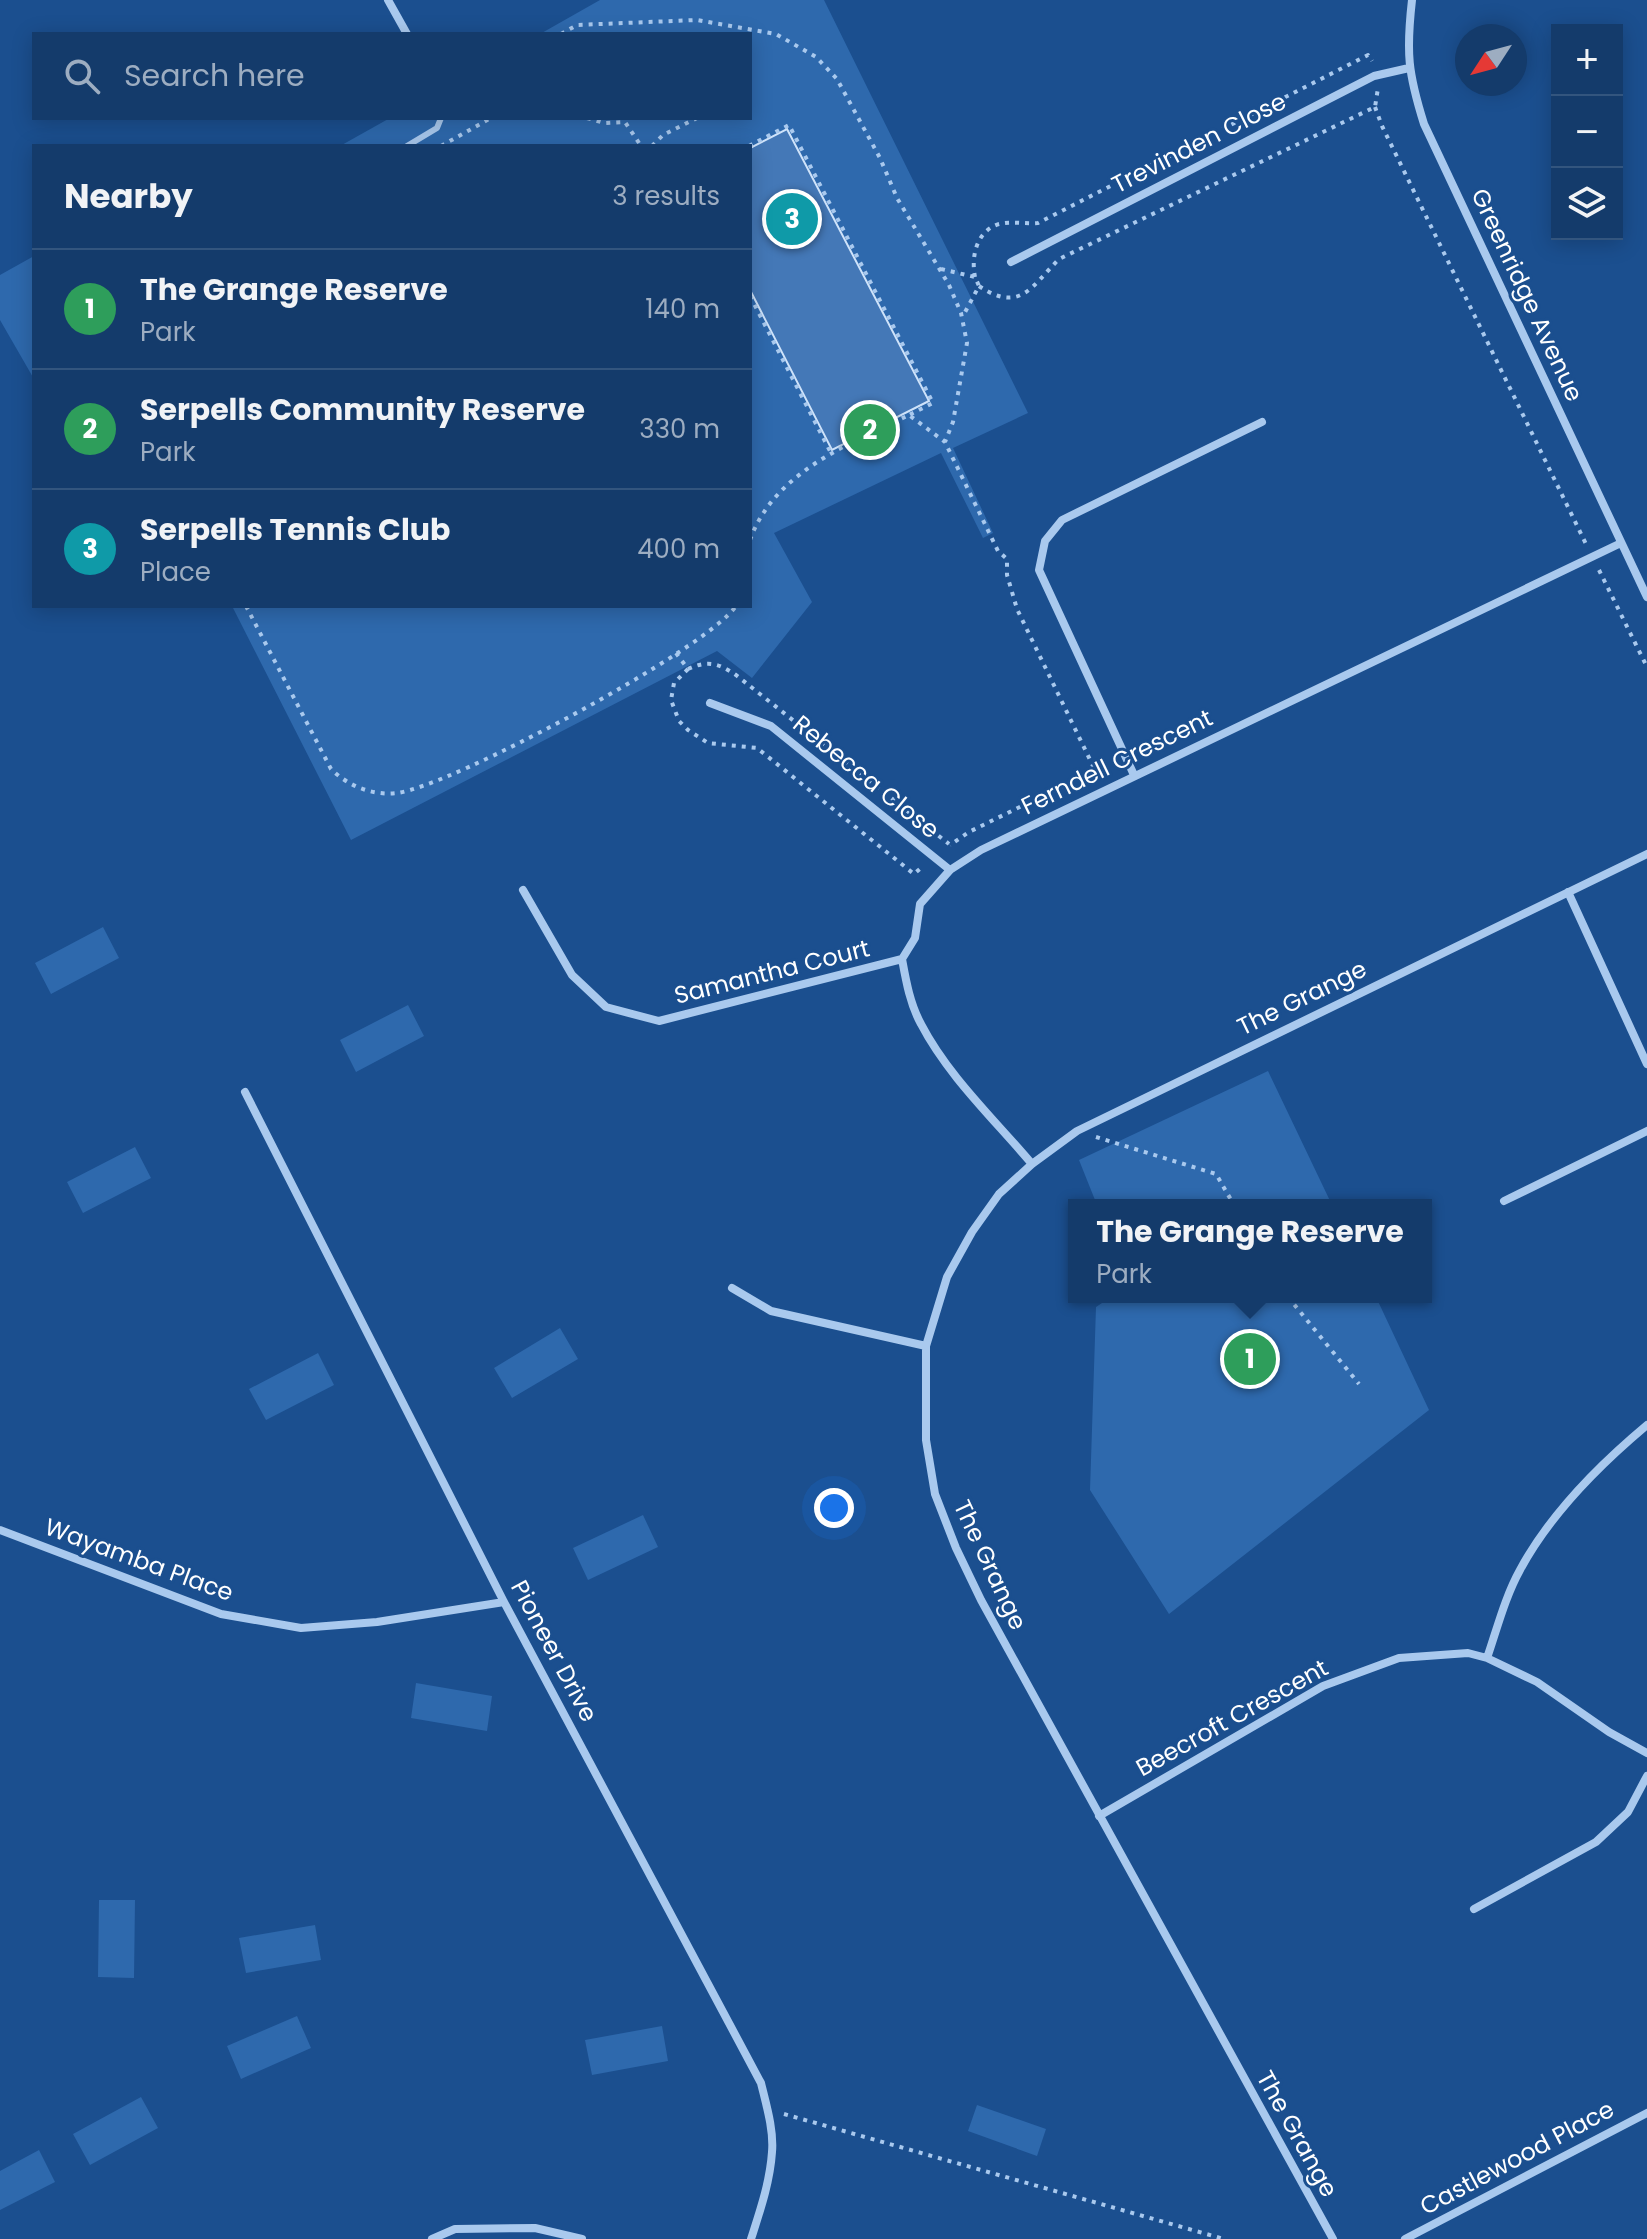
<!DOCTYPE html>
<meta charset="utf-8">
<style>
:root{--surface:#143b6b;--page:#214673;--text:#f1f3f6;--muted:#9dadc1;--line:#33557e;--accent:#ffd166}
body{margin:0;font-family:Poppins,sans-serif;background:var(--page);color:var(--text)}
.controls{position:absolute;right:24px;top:24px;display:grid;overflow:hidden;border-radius:0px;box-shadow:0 4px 20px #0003}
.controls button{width:72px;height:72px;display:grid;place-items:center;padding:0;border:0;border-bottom:2px solid var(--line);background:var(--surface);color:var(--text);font:40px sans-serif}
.compass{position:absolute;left:1455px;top:24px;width:72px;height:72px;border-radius:50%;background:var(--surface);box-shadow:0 4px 20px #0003;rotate:234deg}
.you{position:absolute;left:834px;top:1508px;width:28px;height:28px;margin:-20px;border:6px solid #fff;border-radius:50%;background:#1a73e8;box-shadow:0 0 0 12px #1a73e833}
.badge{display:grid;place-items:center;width:52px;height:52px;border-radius:50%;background:var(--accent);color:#fff;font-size:26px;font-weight:700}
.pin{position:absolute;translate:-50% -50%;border:4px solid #fff;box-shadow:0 2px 8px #0006}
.popup{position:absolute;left:1068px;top:1199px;width:364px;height:104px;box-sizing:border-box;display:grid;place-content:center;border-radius:0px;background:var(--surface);filter:drop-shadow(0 2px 6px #0005);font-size:26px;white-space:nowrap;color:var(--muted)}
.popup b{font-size:30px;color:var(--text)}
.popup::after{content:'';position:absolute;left:50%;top:100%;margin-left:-16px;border:16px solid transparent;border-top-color:var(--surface)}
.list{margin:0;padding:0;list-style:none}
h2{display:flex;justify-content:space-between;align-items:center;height:104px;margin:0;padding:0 32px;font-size:34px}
h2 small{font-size:26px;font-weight:400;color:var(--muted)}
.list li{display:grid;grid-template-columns:52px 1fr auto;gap:24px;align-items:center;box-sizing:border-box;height:120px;padding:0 32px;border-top:2px solid var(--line)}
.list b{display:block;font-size:30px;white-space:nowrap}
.list p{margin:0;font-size:26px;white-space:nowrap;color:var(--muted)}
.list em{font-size:26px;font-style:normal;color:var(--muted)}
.icon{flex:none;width:44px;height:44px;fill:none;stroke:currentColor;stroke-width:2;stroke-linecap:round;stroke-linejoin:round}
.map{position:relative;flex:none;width:1647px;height:2239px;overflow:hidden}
.search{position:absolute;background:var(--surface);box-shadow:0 4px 20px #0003;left:32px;top:32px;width:720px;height:88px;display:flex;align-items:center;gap:20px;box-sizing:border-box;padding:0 28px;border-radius:0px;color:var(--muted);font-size:30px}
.panel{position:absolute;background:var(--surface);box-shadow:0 4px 20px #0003;left:32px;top:144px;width:720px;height:464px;border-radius:0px}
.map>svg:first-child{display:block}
.green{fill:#2e69ad}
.building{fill:#4478b7;stroke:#cfe3fa;stroke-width:2}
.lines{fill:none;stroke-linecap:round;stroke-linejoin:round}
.path{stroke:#a9c9ee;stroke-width:4;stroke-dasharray:4 6;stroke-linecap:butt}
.service{stroke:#a9c9ee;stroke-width:6}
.minor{stroke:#a9c9ee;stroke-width:8}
.labels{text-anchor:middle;stroke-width:6;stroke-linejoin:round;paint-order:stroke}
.street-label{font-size:24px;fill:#fff;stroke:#1b4f8f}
</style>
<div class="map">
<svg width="1647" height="2239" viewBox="0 0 1647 2239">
<rect width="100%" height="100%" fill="#1b4f8f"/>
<!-- green -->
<path class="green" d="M600,0h224l204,413 -75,35 40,85 -10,5 -42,-85 -167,80 38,69 -60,76 -35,-27 -366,189 -119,-234h518v-460h-410l50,-28h360v-84h-210z
M34,256v123l-34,-59v-45z
M103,927l16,31 -68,36 -16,-31z
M408,1005l16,31 -68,36 -16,-32z
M1268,1071l64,134h-235l-18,-45z
M135,1147l16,31 -68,35 -16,-31z
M1111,1297h265l53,113 -260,204 -79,-124 6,-183z
M560,1328l18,31 -66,39 -18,-30z
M318,1353l16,32 -68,35 -17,-31z
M643,1515l15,32 -70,33 -15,-32z
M416,1683l76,13 -5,35 -76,-13z
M99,1900h36l-1,78 -36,-1z
M315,1925l6,35 -75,13 -7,-35z
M297,2016l14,32 -70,31 -14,-33z
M662,2026l6,35 -76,14 -7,-35z
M141,2097l17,31 -68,37 -17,-31z
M977,2105l69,24 -9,27 -69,-25z
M39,2150l16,32 -55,28v-39z"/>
<!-- building -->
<path class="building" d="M787,129l142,272 -97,49 -82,-160v-142z"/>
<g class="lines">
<!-- path -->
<path class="path" d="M561,34l16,-9 120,-5 79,14 40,23 21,22 43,79 17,40 52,87 12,28 6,30 -14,79 -8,20
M1375,107l7,19 204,418
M587,118l17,5 21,-1 16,24
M441,146l50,-28
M652,146l11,-11 34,-17
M749,146l40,-21 144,278 -24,12
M941,269l34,8 4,9 -16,30
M975,277c-4,-20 1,-46 24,-53 12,-3 26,0 39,-1l330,-168 4,6
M979,286c41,28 53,0 80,-27l316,-152 3,-19
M750,296l81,157
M750,540c24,-68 99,-96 159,-125l36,27 53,109 9,8v16l10,34 78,161 -126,62 -19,13
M1599,570l48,97
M246,606l85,163c17,17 42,27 66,24 55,-7 310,-144 339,-187
M676,653l12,16c20,-9 30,-6 48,6l213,169
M688,669l-14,14 -3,17 8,21 9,9 20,13 49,5 157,126 8,-7
M1096,1137l120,37 18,31
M1288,1297l71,87
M784,2114l440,125"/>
<!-- service -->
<path class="service" d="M407,146l30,-18 4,-10"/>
<!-- minor -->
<path class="minor" d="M388,0l19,34
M1412,0c-6,53 -4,73 12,124l223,473
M1011,262l363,-186 35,-8
M710,703l61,23 179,144
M1134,775l-95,-205 6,-29 17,-21 200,-98
M523,890l49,85 34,32 53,14 243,-62
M1568,892l79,172
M245,1092l259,510 257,481c5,21 13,47 11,69 -2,30 -12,59 -21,87
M1032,1164c-38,-45 -84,-88 -111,-140 -11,-20 -15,-43 -19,-65l13,-21 5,-34 30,-34 31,-20 640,-307
M1504,1201l143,-70
M732,1288l39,23 155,35
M0,1530l221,84 80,14 76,-6 127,-20
M1487,1658c10,-29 18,-61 33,-88 30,-56 78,-104 127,-145
M1099,1816l224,-130 76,-28 69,-5 19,5 50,24 72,50 38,21
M1474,1909l122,-67 32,-30 19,-36
M432,2239l23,-10 80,-1 47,11
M1333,2239l-352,-639 -25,-52 -21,-54 -9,-54v-94l21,-69 25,-45 27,-38 33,-30 45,-33 570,-277
M1405,2239l242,-126"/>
</g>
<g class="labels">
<!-- street labels -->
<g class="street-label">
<text transform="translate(1199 143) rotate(-27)" y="8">Trevinden Close</text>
<text transform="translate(1527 295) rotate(65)" y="8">Greenridge Avenue</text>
<text transform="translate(1117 762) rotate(-26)" y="8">Ferndell Crescent</text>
<text transform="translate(866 777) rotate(39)" y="8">Rebecca Close</text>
<text transform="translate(772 972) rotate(-14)" y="8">Samantha Court</text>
<text transform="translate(1302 998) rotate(-26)" y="8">The Grange</text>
<text transform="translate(139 1560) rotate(20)" y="8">Wayamba Place</text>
<text transform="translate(990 1565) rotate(65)" y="8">The Grange</text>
<text transform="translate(554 1651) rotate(62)" y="8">Pioneer Drive</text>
<text transform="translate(1232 1718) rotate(-29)" y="8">Beecroft Crescent</text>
<text transform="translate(1297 2134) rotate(61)" y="8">The Grange</text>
<text transform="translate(1517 2158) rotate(-28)" y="8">Castlewood Place</text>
</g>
</g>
</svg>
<div class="controls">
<button>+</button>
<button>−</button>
<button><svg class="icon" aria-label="layers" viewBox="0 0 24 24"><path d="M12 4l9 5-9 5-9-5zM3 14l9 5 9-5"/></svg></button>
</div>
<svg class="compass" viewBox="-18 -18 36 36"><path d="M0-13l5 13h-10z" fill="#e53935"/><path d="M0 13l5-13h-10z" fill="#9dadc1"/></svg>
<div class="you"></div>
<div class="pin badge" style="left:1250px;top:1359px;background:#2e9e5b">1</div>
<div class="popup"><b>The Grange Reserve</b>Park</div>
<div class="pin badge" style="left:870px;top:430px;background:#2e9e5b">2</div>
<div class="pin badge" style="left:792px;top:219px;background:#0f9aa8">3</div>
<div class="search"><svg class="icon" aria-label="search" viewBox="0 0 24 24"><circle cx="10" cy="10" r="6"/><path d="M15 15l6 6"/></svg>Search here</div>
<section class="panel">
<h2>Nearby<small>3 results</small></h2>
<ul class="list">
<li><span class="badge" style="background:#2e9e5b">1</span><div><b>The Grange Reserve</b><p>Park</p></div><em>140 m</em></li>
<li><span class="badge" style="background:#2e9e5b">2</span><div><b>Serpells Community Reserve</b><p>Park</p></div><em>330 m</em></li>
<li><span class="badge" style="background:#0f9aa8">3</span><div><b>Serpells Tennis Club</b><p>Place</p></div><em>400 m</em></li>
</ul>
</section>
</div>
